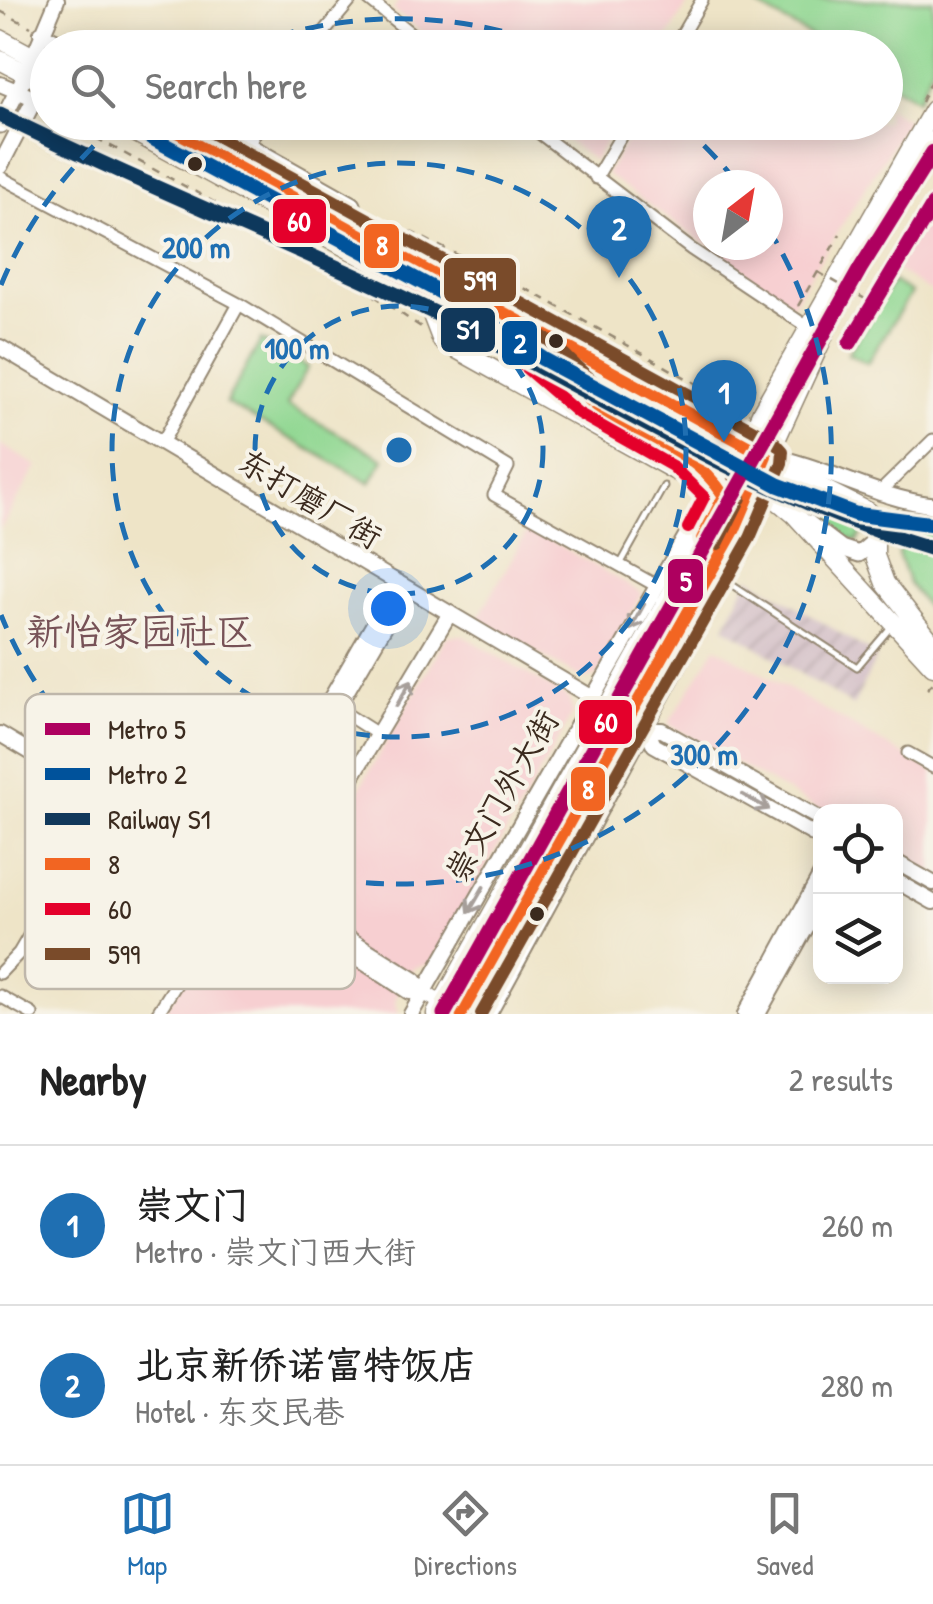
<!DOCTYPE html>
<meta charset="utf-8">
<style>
:root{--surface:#fff;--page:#f2f2f2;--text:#222;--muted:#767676;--line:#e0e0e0;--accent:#1f6fb2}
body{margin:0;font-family:"Patrick Hand","LXGW WenKai TC",sans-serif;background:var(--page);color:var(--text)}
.controls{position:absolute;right:30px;bottom:30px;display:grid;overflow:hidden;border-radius:20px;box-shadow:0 5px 25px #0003}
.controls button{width:90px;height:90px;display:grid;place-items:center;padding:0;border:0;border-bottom:2px solid var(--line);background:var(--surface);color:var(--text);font:50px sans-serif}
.compass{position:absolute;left:693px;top:170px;width:90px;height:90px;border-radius:50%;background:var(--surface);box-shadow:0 5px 25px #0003;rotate:31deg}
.you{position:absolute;left:388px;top:608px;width:35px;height:35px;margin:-25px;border:8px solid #fff;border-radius:50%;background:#1a73e8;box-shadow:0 0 0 15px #1a73e833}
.badge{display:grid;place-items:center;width:65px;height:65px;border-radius:50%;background:var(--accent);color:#fff;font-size:32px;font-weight:700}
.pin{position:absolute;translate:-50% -82px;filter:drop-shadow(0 2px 5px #0008)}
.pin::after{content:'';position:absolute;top:52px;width:35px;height:30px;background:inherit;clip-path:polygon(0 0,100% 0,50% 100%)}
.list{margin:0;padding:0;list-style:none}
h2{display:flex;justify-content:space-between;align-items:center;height:130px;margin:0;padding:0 40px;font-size:42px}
h2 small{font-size:32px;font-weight:400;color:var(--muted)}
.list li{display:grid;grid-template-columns:65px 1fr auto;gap:30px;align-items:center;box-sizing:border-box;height:160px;padding:0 40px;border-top:2px solid var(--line)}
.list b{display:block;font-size:38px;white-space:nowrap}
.list p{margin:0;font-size:32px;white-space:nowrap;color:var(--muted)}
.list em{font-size:32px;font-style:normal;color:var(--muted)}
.icon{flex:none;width:55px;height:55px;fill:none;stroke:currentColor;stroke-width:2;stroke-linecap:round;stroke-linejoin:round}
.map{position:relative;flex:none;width:933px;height:1014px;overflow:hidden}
.search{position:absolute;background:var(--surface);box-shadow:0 5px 25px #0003;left:30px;right:30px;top:30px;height:110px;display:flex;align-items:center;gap:25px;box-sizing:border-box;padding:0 35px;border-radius:55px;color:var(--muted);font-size:38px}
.sheet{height:450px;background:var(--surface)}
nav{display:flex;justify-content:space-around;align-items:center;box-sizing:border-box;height:140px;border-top:2px solid var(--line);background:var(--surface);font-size:28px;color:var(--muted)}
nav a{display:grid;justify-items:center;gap:5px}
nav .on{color:var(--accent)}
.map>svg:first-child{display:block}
.built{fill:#f7cfd1;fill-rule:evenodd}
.industrial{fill:url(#industrial-furrows)}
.grass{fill:url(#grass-tufts);stroke:#658058;stroke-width:2.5}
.park{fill:#8fd791;stroke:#658058;stroke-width:2.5}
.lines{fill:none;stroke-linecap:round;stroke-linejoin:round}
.service-casing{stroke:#948772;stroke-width:9}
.minor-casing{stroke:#948772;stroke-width:15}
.tertiary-casing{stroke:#948772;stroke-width:18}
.secondary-casing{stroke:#948772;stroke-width:19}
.primary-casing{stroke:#948772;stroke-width:21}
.path{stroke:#948772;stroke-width:2.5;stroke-dasharray:8 8;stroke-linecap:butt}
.service{stroke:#fff;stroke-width:5}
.minor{stroke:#fff;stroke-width:11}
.tertiary{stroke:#fff;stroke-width:14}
.secondary{stroke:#fff;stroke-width:15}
.primary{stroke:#fff;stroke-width:18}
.path-bridge{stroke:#948772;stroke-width:2.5;stroke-dasharray:8 8;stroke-linecap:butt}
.bus-1-casing{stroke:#f7f3e8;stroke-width:20}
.bus-2-casing{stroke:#f7f3e8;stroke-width:20}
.bus-3-casing{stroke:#f7f3e8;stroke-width:20}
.bus-1{stroke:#f26522;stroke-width:12}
.bus-2{stroke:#e4002b;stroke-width:12}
.bus-3{stroke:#7a4b2a;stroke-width:12}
.rail-1-casing{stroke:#f7f3e8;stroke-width:22}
.rail-1{stroke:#11385b;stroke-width:15}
.metro-1-casing{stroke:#f7f3e8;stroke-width:22}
.metro-2-casing{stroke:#f7f3e8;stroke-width:22}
.metro-1{stroke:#ae005f;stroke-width:15}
.metro-2{stroke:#00529b;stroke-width:15}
.oneway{stroke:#a79f9a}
.ring{fill:none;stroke:#1f6fb2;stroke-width:5;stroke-dasharray:18 12}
.bus-dot{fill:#3b2a1e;stroke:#f7f3e8;stroke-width:4}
.labels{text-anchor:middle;stroke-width:8;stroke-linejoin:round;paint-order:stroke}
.street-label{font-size:32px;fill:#3b2a1e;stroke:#f7f3e8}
.quarter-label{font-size:38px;fill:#775257;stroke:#f7f3e8}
.key{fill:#f7f3e8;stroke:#bfb7ab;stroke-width:2.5}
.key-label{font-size:28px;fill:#3b2a1e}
.centre{fill:#1f6fb2;stroke:#f7f3e8;stroke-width:5}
.ring-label{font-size:30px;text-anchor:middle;font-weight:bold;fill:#1f6fb2;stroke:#f7f3e8;stroke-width:8;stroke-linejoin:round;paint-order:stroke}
.line-badge{stroke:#f7f3e8;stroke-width:4}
.badge-label{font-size:28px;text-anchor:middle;font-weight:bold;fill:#fff}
</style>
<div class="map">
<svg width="933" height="1014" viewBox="0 0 933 1014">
<defs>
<pattern id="industrial-furrows" width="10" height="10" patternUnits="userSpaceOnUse" patternTransform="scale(2.5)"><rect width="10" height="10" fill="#d2bdc6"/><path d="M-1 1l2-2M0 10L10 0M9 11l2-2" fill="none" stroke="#ac9aa0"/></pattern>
<pattern id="grass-tufts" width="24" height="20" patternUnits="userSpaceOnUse" patternTransform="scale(2.5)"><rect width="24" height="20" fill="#8fd791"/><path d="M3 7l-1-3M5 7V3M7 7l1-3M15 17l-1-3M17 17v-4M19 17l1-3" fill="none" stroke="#7cb97d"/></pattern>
</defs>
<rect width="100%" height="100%" fill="#f7f3e8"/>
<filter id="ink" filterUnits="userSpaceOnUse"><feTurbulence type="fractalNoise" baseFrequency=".01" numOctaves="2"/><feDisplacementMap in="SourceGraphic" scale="20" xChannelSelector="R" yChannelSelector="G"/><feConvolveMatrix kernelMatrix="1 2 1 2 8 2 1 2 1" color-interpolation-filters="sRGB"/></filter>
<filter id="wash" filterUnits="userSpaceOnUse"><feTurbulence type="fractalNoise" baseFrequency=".0048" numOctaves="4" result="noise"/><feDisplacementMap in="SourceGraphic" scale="40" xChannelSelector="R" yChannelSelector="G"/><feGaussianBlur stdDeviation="2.25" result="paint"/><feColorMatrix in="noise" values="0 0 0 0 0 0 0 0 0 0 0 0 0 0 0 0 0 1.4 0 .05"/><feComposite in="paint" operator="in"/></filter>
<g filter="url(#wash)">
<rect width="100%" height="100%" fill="#eee4c7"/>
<!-- built -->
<path class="built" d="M399,0h291l-28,47 -219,1 -50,-38z
M886,107l22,13 -117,186 -185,-132 31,-51 249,-1zM708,185h60v60h-60z
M543,123h74l-23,38z
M933,183v110l-46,-29z
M0,444l37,22 -37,64z
M529,528l113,65 -45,83 -13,3 -107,-59z
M462,635l108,64 3,15 -141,249 -19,5 -18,32 4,14h-236l66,-105 19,-10 51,-5 148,-258z
M716,647l217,125v103l-37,-21v-42l-75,-1 -153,-87z"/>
<!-- industrial -->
<path class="industrial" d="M749,577l128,79 -24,50 -128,-79z"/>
<!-- grass -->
<path class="grass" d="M807,494l53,22 6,11 -9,14 -10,-2 -43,-34z"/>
<!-- park -->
<path class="park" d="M748,0h185v66l-16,34 -31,-19v-33l-57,-1z
M892,282l19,11 -44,70 -19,-10z
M261,340l47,27 -21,38 97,54 -14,24 -144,-80z
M919,530l14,1v85l-24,-32 -11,-30 7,-16z"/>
</g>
<g filter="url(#ink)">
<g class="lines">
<defs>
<path id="service" d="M621,563l43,-77
M729,583l128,84 33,-39"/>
<path id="minor" d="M369,0l60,48
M311,48l40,-48
M674,48l28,-48
M525,122l166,127 118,79
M236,167l25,-45
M0,177l239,127 269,163 -14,28 161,90
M596,178l33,-56
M162,443l77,-139
M879,493l54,-53
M332,705l47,30
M908,753l25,14
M0,973l19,-20 90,-154
M0,996l32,18
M157,1014l84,-132"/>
<path id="tertiary" d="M41,33l30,15
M30,64l27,-64
M0,84l36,15
M208,122l145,82 14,34
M0,347l593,351
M0,734l109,65 73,26 64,39 35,32 134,84 8,12 36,22
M111,801l12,13 64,33 222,145h14
M820,819l-158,-89h-15l7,15 166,93
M238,859l160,-277
M896,862l37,21
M246,864l161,-276
M896,881l37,21
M281,896l169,-283
M411,1014l280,-487 24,-12
M489,1014l241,-442 5,-40
M745,1014l75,-138
M758,1014l62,-111"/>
<path id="secondary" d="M0,125l26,-51
M0,166l43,-83
M766,456c58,9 108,42 167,49
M808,523l33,25 18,6 32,-27 42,-7"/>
<path id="primary" d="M0,39l48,26
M0,60l48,25
M36,99l12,7
M69,122l47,1
M116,122l437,238 185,108 56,46 139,152
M154,122l638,351 77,39 6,13v31l10,27 48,61
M422,289l20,52 248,138 14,12 11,24
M565,374c43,48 132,66 159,122
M628,718l19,12
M436,1014l279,-499 47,-104 171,-301
M461,1014l274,-485 94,-205 104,-183"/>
</defs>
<!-- service casing -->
<use href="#service" class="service-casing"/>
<!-- minor casing -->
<use href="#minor" class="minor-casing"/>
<!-- tertiary casing -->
<use href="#tertiary" class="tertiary-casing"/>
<!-- secondary casing -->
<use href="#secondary" class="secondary-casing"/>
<!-- primary casing -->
<use href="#primary" class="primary-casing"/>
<!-- path -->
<path class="path" d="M0,11l31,16
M921,102l12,-26
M96,138l225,122 100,67
M367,210l165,82 217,121
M798,306l42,-72
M846,335l31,-53
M725,385l21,11
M927,689l6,-6"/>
<!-- service -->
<use href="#service" class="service"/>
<!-- minor -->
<use href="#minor" class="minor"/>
<!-- tertiary -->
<use href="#tertiary" class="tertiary"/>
<!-- secondary -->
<use href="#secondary" class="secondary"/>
<!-- primary -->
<use href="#primary" class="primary"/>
<!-- path-bridge -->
<path class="path-bridge" d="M818,272l49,28"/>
<defs>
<path id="bus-1" d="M155,122l611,334 -31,73 -274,485
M532,349c25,16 41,40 65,57 45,31 96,42 127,90l-22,43"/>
<path id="bus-2" d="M146,137l598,327 -25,57 -273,484
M520,363l58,50 94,53 32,31 -16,31"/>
<path id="bus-3" d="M191,122l583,319 9,10 -1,12 -32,75 -269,476
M538,333c23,14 38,36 60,51 40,29 136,57 143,114l-23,46"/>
</defs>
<!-- bus-1 casing -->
<use href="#bus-1" class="bus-1-casing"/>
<!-- bus-2 casing -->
<use href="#bus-2" class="bus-2-casing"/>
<!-- bus-3 casing -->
<use href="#bus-3" class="bus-3-casing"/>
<!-- bus-1 -->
<use href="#bus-1" class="bus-1"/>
<!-- bus-2 -->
<use href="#bus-2" class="bus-2"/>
<!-- bus-3 -->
<use href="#bus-3" class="bus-3"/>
<defs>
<path id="rail-1" d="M0,115c145,72 296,130 441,201 165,81 315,180 492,233"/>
</defs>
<!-- rail-1 casing -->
<use href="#rail-1" class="rail-1-casing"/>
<!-- rail-1 -->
<use href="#rail-1" class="rail-1"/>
<defs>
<path id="metro-1" d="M850,343l83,-138
M444,1014l416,-745 73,-117"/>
<path id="metro-2" d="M122,122l335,179 86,58 235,126 77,29 78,10"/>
</defs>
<!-- metro-1 casing -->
<use href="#metro-1" class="metro-1-casing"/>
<!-- metro-2 casing -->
<use href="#metro-2" class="metro-2-casing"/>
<!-- metro-1 -->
<use href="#metro-1" class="metro-1"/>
<!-- metro-2 -->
<use href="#metro-2" class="metro-2"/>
</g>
<!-- one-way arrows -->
<defs><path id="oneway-shaft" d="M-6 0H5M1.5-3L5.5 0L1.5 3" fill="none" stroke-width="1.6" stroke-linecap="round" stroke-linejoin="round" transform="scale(2.5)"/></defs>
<g class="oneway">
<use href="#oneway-shaft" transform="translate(637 617) rotate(119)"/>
<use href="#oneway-shaft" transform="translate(404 693) rotate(-60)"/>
<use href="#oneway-shaft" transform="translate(756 802) rotate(29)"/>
<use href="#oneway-shaft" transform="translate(476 900) rotate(120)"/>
</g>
</g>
<!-- distance rings -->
<g class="ring">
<circle cx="399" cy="450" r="144"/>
<circle cx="399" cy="450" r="287"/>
<path d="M1 285A431 431 0 0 1 116 125M248 46A431 431 0 0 1 550 46M682 125A431 431 0 0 1 739 185M768 228A431 431 0 1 1 1 615"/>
</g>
<!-- markers -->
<g class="bus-dot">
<circle cx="195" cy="164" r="9"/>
<circle cx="556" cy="341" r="9"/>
<circle cx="537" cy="914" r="9"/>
</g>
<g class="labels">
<!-- street labels -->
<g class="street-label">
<text transform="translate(310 499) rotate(31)" y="11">东打磨厂街</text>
<text transform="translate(502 796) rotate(-60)" y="11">崇文门外大街</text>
</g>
<!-- quarter labels -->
<g class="quarter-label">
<text x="140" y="645">新怡家园社区</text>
</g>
</g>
<!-- legend -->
<rect x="25" y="694" width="330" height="295" rx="15" class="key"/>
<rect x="45" y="723" width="45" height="12" fill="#ae005f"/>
<rect x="45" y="768" width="45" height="12" fill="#00529b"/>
<rect x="45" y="813" width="45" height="12" fill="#11385b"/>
<rect x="45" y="858" width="45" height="12" fill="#f26522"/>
<rect x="45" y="903" width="45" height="12" fill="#e4002b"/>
<rect x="45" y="948" width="45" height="12" fill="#7a4b2a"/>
<g class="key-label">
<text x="108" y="739">Metro 5</text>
<text x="108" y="784">Metro 2</text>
<text x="108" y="829">Railway S1</text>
<text x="108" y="874">8</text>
<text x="108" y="919">60</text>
<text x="108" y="964">599</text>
</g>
<circle cx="399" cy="450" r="15" class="centre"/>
<g class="ring-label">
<text x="196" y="258">200 m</text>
<text x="297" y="359">100 m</text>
<text x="704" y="765">300 m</text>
</g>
<g class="line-badge">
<rect x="271" y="197" width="57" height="48" rx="10" fill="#e4002b"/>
<rect x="362" y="222" width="39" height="48" rx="10" fill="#f26522"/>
<rect x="442" y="256" width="76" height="48" rx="10" fill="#7a4b2a"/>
<rect x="439" y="306" width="58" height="48" rx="10" fill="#11385b"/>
<rect x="500" y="319" width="39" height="48" rx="10" fill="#00529b"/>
<rect x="666" y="557" width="39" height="48" rx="10" fill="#ae005f"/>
<rect x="577" y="698" width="57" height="48" rx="10" fill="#e4002b"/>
<rect x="569" y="765" width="38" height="48" rx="10" fill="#f26522"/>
</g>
<g class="badge-label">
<text x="299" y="231">60</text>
<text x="382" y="255">8</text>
<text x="480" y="290">599</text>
<text x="468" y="339">S1</text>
<text x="520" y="353">2</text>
<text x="686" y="591">5</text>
<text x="606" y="732">60</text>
<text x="588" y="799">8</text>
</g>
</svg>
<div class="controls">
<button><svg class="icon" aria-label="locate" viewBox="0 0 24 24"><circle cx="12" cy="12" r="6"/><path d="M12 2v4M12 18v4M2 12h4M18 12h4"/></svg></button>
<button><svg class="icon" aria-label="layers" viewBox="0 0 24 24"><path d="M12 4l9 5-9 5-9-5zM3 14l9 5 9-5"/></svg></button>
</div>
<svg class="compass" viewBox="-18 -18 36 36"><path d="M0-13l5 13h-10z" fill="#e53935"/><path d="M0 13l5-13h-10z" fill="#767676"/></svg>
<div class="you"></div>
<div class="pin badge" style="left:724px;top:442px">1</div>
<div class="pin badge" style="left:619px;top:278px">2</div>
<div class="search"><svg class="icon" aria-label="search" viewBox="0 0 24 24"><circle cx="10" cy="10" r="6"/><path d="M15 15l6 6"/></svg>Search here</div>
</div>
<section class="sheet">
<h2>Nearby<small>2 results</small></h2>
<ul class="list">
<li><span class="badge">1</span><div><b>崇文门</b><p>Metro · 崇文门西大街</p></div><em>260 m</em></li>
<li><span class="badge">2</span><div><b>北京新侨诺富特饭店</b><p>Hotel · 东交民巷</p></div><em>280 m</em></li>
</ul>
</section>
<nav>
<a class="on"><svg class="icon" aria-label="map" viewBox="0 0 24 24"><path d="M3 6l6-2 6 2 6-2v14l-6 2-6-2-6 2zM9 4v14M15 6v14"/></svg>Map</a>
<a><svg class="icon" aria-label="directions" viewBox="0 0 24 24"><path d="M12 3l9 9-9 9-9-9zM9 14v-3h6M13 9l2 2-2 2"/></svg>Directions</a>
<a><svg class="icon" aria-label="saved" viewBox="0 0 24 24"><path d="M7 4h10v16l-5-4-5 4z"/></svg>Saved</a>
</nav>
